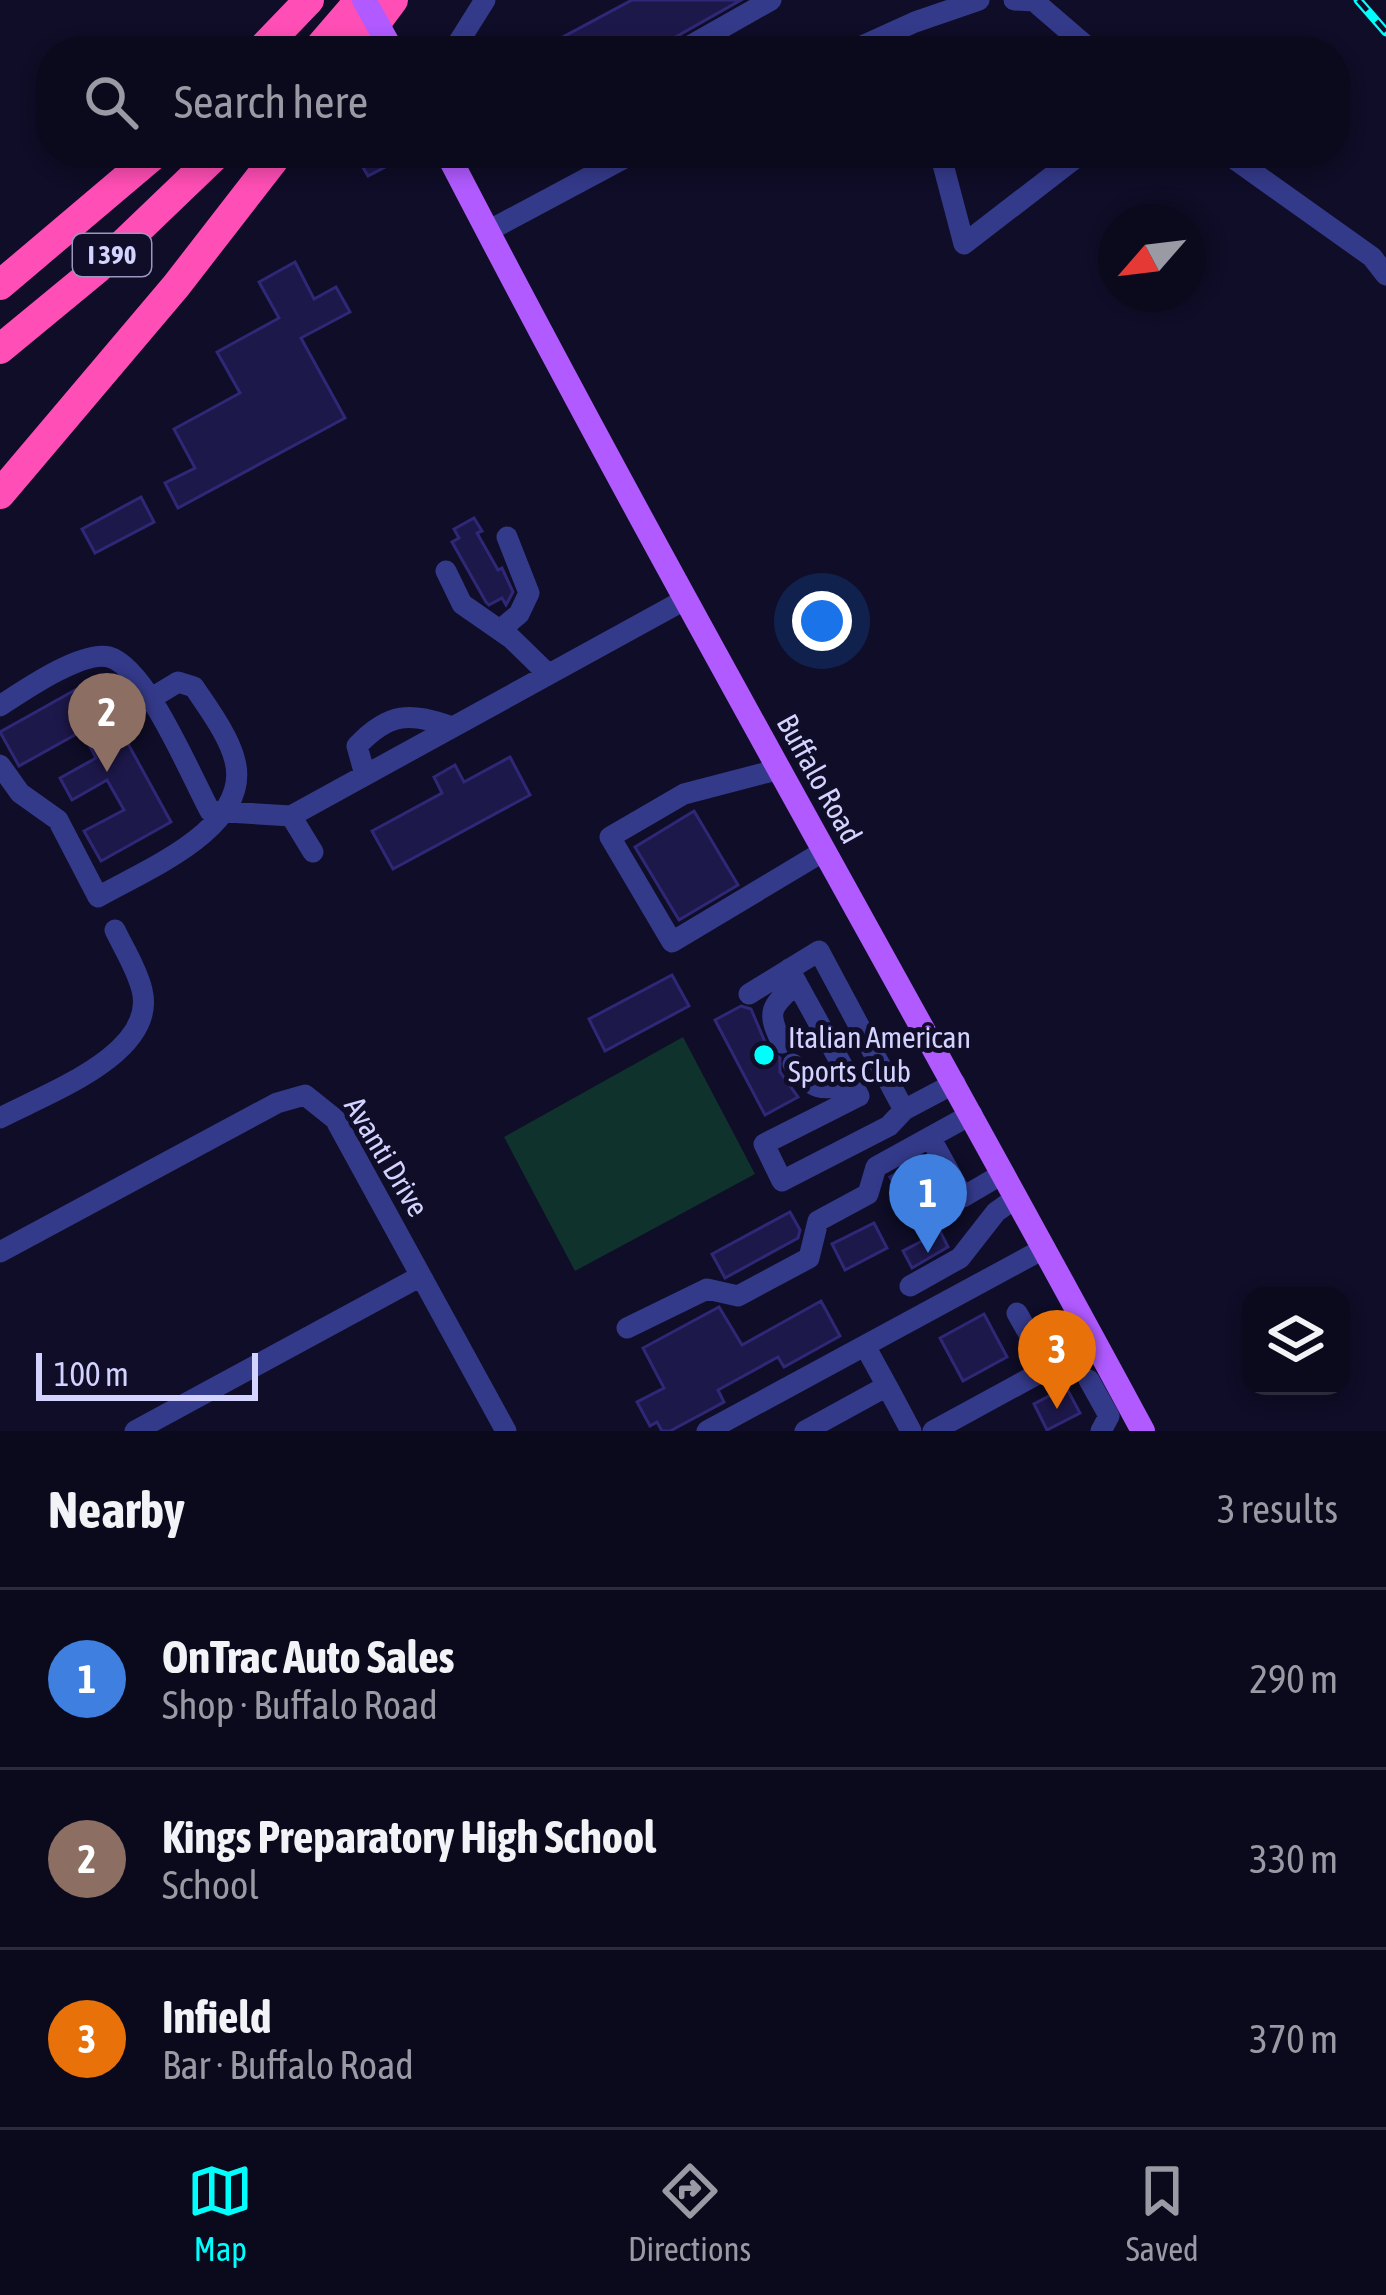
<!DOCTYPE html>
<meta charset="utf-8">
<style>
:root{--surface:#0b0a1d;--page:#19182a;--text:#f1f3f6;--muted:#9a9aa4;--line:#2b2b3b;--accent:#00fefd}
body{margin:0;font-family:"Asap Condensed",sans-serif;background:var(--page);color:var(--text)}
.controls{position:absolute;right:36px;bottom:36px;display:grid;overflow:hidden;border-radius:24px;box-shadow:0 6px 18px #0003}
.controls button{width:108px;height:108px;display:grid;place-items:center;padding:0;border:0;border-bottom:3px solid var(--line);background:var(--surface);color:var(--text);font:60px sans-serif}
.compass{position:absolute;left:1098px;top:204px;width:108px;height:108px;border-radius:50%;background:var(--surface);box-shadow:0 6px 18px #0003;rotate:242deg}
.scale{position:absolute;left:36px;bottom:30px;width:222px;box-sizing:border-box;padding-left:12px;border:6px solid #d4d3ff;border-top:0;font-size:33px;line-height:42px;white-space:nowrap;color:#d4d3ff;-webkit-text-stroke:9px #0f0d27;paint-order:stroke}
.you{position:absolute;left:822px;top:621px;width:42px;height:42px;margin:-30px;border:9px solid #fff;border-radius:50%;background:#1a73e8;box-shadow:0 0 0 18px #1a73e833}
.badge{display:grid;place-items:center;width:78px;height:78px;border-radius:50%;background:var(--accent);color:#fff;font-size:39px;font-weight:700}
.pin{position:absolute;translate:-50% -99px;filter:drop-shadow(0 3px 6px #0008)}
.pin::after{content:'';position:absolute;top:63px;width:42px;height:36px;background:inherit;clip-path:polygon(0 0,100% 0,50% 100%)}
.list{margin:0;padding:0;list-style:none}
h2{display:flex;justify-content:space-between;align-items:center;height:156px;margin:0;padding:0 48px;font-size:51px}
h2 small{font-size:39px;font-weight:400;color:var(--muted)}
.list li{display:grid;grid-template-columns:78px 1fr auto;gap:36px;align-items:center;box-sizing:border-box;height:180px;padding:0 48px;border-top:3px solid var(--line)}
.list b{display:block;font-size:45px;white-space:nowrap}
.list p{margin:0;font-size:39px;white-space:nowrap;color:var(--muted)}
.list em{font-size:39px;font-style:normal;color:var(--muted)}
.icon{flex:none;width:66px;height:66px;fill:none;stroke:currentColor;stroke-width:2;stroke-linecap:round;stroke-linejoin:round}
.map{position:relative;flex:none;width:1386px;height:1431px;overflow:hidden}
.search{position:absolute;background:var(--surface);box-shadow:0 6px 18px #0003;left:36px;right:36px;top:36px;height:132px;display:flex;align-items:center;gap:30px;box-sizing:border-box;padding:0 42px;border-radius:48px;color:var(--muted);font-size:45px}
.sheet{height:696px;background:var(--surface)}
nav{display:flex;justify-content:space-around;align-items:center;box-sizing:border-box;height:168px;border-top:3px solid var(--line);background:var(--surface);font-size:33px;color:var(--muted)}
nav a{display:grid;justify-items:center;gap:6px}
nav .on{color:var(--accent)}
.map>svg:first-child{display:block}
.green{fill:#10322d}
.building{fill:#1d184a;stroke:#2f2877;stroke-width:3}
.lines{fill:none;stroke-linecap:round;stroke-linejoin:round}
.minor{stroke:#343a8a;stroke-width:21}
.major{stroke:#b05aff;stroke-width:24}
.highway{stroke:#ff4eb5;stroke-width:30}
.rail-casing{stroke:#00fefd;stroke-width:9}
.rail{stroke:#0f0d27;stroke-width:4.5;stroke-dasharray:14;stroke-linecap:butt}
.major-bridge{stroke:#b05aff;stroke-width:24}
.poi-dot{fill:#00fefd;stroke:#0f0d27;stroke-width:4.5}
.labels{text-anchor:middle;stroke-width:10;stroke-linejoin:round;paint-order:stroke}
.shield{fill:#0f0d27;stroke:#9998be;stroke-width:3}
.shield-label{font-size:27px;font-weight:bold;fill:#d4d3ff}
.street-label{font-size:30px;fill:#d4d3ff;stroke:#0f0d27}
.poi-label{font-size:30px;fill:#d4d3ff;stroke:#0f0d27;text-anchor:start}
</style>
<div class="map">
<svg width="1386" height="1431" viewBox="0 0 1386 1431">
<rect width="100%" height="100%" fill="#0f0d27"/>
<!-- green -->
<path class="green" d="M683,1037l72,137 -180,97 -71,-134z"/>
<!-- building -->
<path class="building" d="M632,0h109l-67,38 -9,13h-95l-7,-14z
M364,153h23l6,10 -25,13 -11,-19z
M295,262l19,37 22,-12 14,25 -49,26 44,80 -167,90 -13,-25 30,-15 -21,-39 66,-36 -23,-41 62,-34 -20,-36z
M141,497l13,25 -59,31 -13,-24z
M474,518l8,13 -5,2 21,37 4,-2 11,24 -7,13 -4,-7 -13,7 -3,-3 -34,-60 7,-4 -5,-9z
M93,680l78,142 -70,39 -17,-30 40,-21 -17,-30 -35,20 -12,-22 36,-20 -14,-27 -63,35 -19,-34z
M510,757l20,38 -137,74 -21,-38 70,-38 -8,-16 21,-12 9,17z
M694,811l44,74 -59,35 -44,-73z
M672,975l17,31 -84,45 -16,-32z
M741,1006l10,3 17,40 12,9v14l18,25 -33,18 -50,-95z
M916,1162l30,55 -10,6 12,24 -36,21 -9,-17 21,-11 -34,-63z
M790,1212l10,18 -2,8 -73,40 -13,-24z
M874,1223l13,25 -42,22 -13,-26z
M821,1301l19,35 -56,31 -6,-10 -60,33 6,12 -54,29h-8l-5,-9 -7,4 -13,-24 27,-14 -21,-40 76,-41 23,38z
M984,1314l23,43 -44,24 -23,-43z
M1066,1387l14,26 -33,17 -13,-26z"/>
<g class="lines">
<!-- minor -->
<path class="minor" d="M1014,0l20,1 58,50
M453,51l32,-51
M681,51l90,-51
M851,51l64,-29 64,-22
M940,153l24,91 118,-91
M1226,153l146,104 14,18
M488,231l146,-78
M446,571l16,33 49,34 37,36
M500,630l19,-16 10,-21 -22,-56
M0,706c23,-15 82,-56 109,-49 37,10 82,119 101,154l81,5 395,-217
M0,765l20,28 38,27 40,77c45,-26 154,-69 137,-136 -6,-25 -27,-53 -41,-74l-16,-5 -28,17
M780,769l-96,25 -74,43 62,105 152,-91
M365,775l-8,-29c32,-34 53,-34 95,-19
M291,816l22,36
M789,969l70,127 -95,48 18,37 107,-55 15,-16
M749,994l70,-43 85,159 51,-27
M782,1043c-17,-33 -10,-37 15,-60
M793,1064c18,26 29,28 58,19
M0,1118c45,-24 158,-64 142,-128 -5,-21 -18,-41 -27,-60
M930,1137l33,60 41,-24
M0,1252l277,-149 28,-8 30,24 171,312
M910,1286l50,-28 36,-46 21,-15
M1017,1313l31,55
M627,1328l80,-39 31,7 71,-38 9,-37 50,-27 8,-27 96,-53
M865,1346l22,40
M1089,1380l20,36 -8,15
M135,1431l286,-155
M707,1431l338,-183
M805,1431l82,-45 24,45
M933,1431l163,-89"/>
<!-- major -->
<path class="major" d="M447,153c223,431 466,851 696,1278"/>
<!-- highway -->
<path class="highway" d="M260,51l49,-51
M316,51l44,-51
M355,51l38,-51
M0,285l156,-132
M0,349l97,-80 121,-116
M0,494l176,-208 103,-133"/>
<defs>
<path id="rail" d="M1358,0l28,32"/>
</defs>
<!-- rail casing -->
<use href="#rail" class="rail-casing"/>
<!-- rail -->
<use href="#rail" class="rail"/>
<!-- major-bridge -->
<path class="major-bridge" d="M364,0l25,45"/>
</g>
<!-- markers -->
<circle class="poi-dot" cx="764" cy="1055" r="12"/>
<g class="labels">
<!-- shield labels -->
<rect class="shield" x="73" y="234" width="78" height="42" rx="9"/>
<g class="shield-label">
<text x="112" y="264">I 390</text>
</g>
<!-- street labels -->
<g class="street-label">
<text transform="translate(819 779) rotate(61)" y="10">Buffalo Road</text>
<text transform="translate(386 1157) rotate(59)" y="10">Avanti Drive</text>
</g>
<!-- poi labels -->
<g class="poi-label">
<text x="788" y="1048">Italian American<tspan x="788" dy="34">Sports Club</tspan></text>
</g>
</g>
</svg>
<div class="controls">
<button><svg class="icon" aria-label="layers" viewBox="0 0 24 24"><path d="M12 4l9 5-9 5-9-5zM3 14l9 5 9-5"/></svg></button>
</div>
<svg class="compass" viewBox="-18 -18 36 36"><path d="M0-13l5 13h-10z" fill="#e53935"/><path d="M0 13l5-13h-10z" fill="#9a9aa4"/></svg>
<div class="scale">100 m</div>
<div class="you"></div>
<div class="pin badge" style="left:928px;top:1253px;background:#3f7fe0">1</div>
<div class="pin badge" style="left:107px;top:772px;background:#8d6e63">2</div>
<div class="pin badge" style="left:1057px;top:1409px;background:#e8710a">3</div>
<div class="search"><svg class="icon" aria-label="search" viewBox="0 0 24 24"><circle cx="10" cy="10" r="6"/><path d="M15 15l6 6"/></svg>Search here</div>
</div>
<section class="sheet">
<h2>Nearby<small>3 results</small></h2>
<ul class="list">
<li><span class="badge" style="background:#3f7fe0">1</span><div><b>OnTrac Auto Sales</b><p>Shop · Buffalo Road</p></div><em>290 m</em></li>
<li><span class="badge" style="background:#8d6e63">2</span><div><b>Kings Preparatory High School</b><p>School</p></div><em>330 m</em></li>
<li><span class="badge" style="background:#e8710a">3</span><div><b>Infield</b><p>Bar · Buffalo Road</p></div><em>370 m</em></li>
</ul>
</section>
<nav>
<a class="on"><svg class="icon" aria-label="map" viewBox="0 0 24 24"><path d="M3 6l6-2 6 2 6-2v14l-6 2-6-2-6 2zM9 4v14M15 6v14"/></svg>Map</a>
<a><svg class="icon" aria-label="directions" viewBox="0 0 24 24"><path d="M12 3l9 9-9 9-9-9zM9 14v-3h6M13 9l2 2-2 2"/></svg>Directions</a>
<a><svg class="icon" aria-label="saved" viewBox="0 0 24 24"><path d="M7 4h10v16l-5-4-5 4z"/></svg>Saved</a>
</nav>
